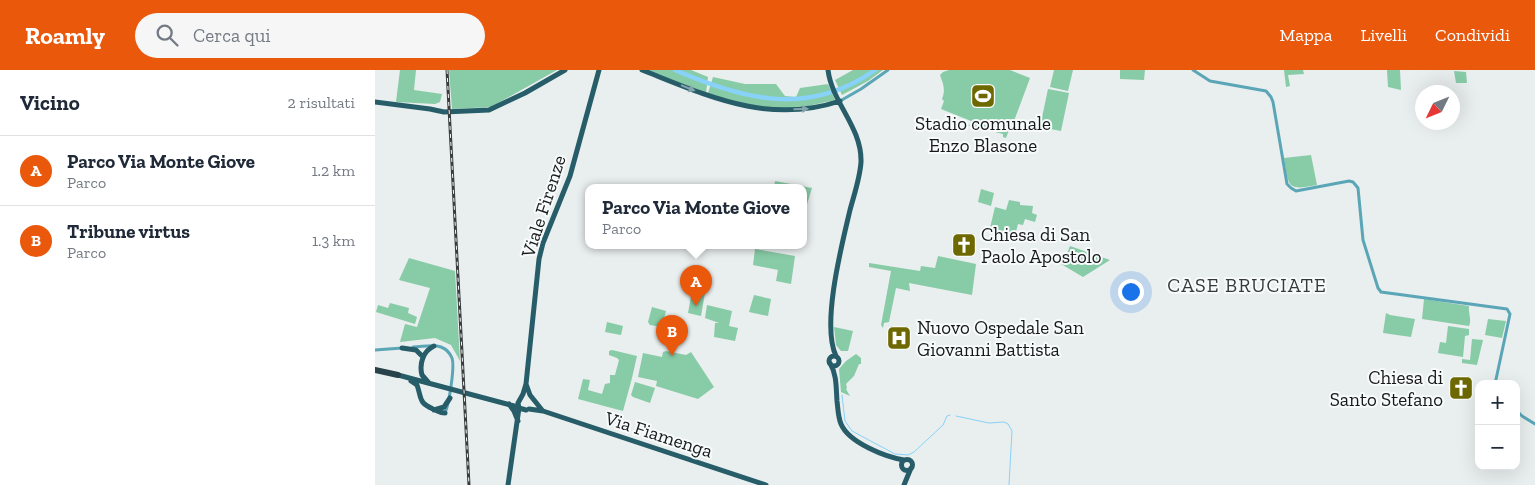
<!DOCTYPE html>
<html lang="it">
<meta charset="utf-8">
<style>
:root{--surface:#fff;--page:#f6f6f7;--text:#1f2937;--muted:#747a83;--line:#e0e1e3;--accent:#ea580c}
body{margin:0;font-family:"Zilla Slab",serif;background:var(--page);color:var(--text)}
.controls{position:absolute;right:15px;bottom:15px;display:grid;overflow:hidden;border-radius:10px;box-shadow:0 5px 20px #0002}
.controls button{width:45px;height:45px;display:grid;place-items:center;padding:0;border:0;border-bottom:1px solid var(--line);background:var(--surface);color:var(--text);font:25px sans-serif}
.compass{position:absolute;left:1040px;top:15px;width:45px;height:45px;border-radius:50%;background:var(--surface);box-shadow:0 5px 20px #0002;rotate:227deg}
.you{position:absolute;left:755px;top:221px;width:18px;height:18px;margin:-12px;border:4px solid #fff;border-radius:50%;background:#1a73e8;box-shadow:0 0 0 8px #1a73e833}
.badge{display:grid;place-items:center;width:32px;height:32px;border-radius:50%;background:var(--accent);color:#fff;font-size:16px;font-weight:700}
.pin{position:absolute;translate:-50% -41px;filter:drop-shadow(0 1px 2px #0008)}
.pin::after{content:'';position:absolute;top:26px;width:18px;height:15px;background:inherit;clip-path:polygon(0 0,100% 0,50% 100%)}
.popup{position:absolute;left:210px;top:114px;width:222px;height:65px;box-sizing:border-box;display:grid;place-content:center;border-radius:10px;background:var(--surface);filter:drop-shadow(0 1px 4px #0005);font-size:16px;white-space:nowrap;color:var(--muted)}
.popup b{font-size:19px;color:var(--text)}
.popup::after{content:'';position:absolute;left:50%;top:100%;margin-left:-10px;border:10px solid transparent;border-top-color:var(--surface)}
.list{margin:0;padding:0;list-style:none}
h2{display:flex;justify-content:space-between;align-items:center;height:65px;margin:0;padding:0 20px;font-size:21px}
h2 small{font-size:16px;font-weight:400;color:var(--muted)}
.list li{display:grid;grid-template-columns:32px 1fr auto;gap:15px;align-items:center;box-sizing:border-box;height:70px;padding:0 20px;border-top:1px solid var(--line)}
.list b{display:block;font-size:19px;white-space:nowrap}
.list p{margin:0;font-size:16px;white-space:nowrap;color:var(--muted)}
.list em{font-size:16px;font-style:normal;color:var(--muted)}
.icon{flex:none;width:28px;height:28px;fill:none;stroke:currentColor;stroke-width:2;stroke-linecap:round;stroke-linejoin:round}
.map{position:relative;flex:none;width:1160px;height:415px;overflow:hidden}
header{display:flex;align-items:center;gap:30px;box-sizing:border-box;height:70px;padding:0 25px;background:var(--accent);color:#fff}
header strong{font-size:24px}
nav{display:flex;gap:28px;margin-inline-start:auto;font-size:18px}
.search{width:350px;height:45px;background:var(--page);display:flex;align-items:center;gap:12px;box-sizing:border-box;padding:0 18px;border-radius:28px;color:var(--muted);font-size:19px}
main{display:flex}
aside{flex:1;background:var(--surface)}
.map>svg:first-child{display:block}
.green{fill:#88cba7}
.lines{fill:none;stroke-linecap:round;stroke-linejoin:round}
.stream{stroke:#88d2f9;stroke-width:1}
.river{stroke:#88d2f9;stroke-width:4.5}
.minor{stroke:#5aa6b7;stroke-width:3}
.major{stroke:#275d69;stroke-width:5}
.highway{stroke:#274248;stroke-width:6}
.rail-casing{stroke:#393c3c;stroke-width:3}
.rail{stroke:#f7fbfb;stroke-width:1;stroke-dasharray:4;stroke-linecap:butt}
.oneway{fill:#85a4ab}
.labels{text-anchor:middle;stroke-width:4;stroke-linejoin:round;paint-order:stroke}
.poi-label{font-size:19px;fill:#171919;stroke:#f7fbfb;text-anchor:start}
.street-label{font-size:19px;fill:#171919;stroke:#f7fbfb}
.neighbourhood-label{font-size:20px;letter-spacing:1px;fill:#363939;stroke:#f7fbfb}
</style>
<header>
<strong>Roamly</strong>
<div class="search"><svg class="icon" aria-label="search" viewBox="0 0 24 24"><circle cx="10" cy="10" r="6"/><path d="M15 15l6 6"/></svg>Cerca qui</div>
<nav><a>Mappa</a><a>Livelli</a><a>Condividi</a></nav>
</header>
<main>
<aside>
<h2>Vicino<small>2 risultati</small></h2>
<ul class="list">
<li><span class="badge">A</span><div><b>Parco Via Monte Giove</b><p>Parco</p></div><em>1.2 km</em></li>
<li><span class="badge">B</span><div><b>Tribune virtus</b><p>Parco</p></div><em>1.3 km</em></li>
</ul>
</aside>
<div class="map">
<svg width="1160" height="415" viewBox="0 0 1160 415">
<rect width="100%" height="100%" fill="#e9eeee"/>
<!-- green -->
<path class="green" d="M25,0h16l-2,20 28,4 -2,8 -5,2 -39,-2z
M74,0h108l-66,37 -39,2z
M272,0h44l17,7 -2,16z
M478,0h30l-15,11 -26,14 -7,-15z
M574,0h61l20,8 -16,43 -4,4 -39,-4 -30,-12 3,-8 -2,-2c4,-10 1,-15 -2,-24l3,-3z
M679,0h19l-5,21 -18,-4z
M745,0h25l-1,10 -24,-1z
M909,0h19l1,4 -16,1 2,11 -4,1z
M1012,0h13l1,20 -13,-3z
M1079,1l12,1 1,11h-11z
M338,7l32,7h31l9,12 11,1 4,-9 28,-4 7,16c-10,2 -21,5 -31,7 -30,4 -67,-3 -96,-14z
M673,19l21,4 -8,38 -21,-4z
M604,54l28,3 2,3 -3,8 -3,-1v-3l-36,-9z
M936,85l6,30c-31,6 -28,2 -33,-27z
M400,111l37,7 -8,26 -1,-27h-29z
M606,119l13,4 -3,13 -13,-4z
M634,130l11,2v3l13,1 -1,7 5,2 -2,7 -10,-3 -2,6 -5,-1 -4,15 -16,-5 1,-4 -9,-2 5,-21 11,3z
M695,176l40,14 -27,17 -22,-13 2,-8h3z
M380,179l40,7 -4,28 -15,-3 2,-11 -25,-5z
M563,186l38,8 -4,31 -63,-12 1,8 -14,-3 -7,34 -5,1 -1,5 -2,-3 10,-54 -22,-4v-4l51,8 1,-5 14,2z
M34,188l46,13 5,90 -9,-16 -16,-7 -35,4 5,-18 12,3 13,-39 -31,-8z
M317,221l13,2 -4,23 -13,-3z
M379,225l17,4 -3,17 -19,-4z
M1049,229l45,7c-1,7 3,13 0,20l-47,-7z
M15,233l19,5 -1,5 9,4 -2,7 -39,-12 2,-7 10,3z
M332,235l25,6 -3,15 9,2 -3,13 -21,-4 1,-14h4l-14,-5z
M277,237l14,4 -4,16 -12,-2 -2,-3z
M1011,243l4,2 25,4 -4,18 -28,-4z
M1113,249l18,2 -4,17 -17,-3z
M232,252l16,4 -2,9 -16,-3z
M1073,256l21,3v6l-4,1 -2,21 -25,-4 2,-11 6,1z
M459,257l19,4 -5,20h-7l-5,-6z
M1097,269l11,1 -6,25 -15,-2v-4l8,1z
M237,280l25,6 -5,22 -9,33 -45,-12 5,-20 7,1 -2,10 14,4 3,-10 5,-1v-8h5l4,-15 -2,-2 -8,-3v-4z
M291,281l20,4 5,-3 23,35 -16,12 -42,-13 1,-5 -19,-4 5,-24 19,4 1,-5z
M481,284l5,4v6h-2l-5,12 -8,8 1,4 -1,1 4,7 -9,-4 -2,-23 7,-8z
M260,312l20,6 -5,15 -17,-6 -2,-2z"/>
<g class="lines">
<!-- stream -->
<path class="stream" d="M467,325l3,26 7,10 43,23 13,1 6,-3 29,-27 4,-9 3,-1
M581,346l33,7 15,-1 4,2 4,7 -3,54"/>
<!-- river -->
<path class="river" d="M300,0c69,30 134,47 200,0"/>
<!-- minor -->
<path class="minor" d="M818,0l17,11 56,10 5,6 2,5 14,82 4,4 5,3 53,-10 4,1 5,6 5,52 15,48 3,4 126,17 3,5 -15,70
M465,31l21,-12 27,-19
M38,277c9,0 20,-3 28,0 5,2 9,6 11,11 3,9 -3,46 -7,55
M0,280l27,-2
M1141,340l6,6 13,8"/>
<!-- major -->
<path class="major" d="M267,0c66,26 126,55 198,31
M453,0c4,33 34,57 33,92 -1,16 -7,33 -11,48 -8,34 -29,115 -14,146
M0,32l55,7 14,3 45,-2 36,-17 40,-23
M27,278l14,2 5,5
M454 291a5 5 0 1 1 10 0a5 5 0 1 1-10 0Z
M455,293c7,12 6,25 7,38 1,8 1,16 4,23 8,19 45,33 63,36
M23,305l120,32
M36,311l6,4c5,14 1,17 16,24 5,2 7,4 12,4
M53,312l-6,-7c-3,-11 1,-24 12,-29
M151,314l4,11 12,15
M134,334l5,7 4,10
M154,339l14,2 223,74
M59,340l10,-3 6,-9
M151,340l-7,-2 -1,-5 5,-9 3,-10 13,-125 4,-16 27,-67 29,-106
M526.5 395a5.5 5.5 0 1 1 11 0a5.5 5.5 0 1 1-11 0Z
M133,415l11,-77
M529,415l7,-17"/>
<!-- highway -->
<path class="highway" d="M0,300l23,5"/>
<defs>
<path id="rail" d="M72,0l22,415"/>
</defs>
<!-- rail casing -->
<use href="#rail" class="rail-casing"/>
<!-- rail -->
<use href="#rail" class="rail"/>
</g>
<!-- one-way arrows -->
<defs><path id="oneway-solid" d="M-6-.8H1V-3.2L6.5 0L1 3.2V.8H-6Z" transform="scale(1.25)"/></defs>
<g class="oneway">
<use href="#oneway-solid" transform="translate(313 18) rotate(22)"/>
<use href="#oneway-solid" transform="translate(426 39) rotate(-1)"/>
</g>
<!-- icons -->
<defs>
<symbol id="stadium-square" viewBox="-11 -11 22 22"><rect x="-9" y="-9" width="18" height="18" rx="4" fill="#6e6800" stroke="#f7fbfb"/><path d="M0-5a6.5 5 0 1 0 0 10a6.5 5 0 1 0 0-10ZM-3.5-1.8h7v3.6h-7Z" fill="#fff"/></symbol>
<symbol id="church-square" viewBox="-11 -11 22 22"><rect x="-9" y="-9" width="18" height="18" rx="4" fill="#6e6800" stroke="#f7fbfb"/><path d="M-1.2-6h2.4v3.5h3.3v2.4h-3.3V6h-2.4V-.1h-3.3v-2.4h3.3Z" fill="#fff"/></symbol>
<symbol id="hospital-square" viewBox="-11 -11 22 22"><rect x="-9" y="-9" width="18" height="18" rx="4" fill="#6e6800" stroke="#f7fbfb"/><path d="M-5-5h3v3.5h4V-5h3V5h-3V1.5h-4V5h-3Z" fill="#fff"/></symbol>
</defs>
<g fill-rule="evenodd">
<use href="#stadium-square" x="594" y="12" width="28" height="28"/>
<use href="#church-square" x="575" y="161" width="28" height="28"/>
<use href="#hospital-square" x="510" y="254" width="28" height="28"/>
<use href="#church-square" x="1072" y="304" width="28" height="28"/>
</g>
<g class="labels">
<!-- poi labels -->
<g class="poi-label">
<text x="608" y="60" text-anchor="middle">Stadio comunale<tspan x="608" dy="22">Enzo Blasone</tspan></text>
<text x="606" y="171">Chiesa di San<tspan x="606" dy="22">Paolo Apostolo</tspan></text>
<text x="542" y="264">Nuovo Ospedale San<tspan x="542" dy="22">Giovanni Battista</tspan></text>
<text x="1068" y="314" text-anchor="end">Chiesa di<tspan x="1068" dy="22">Santo Stefano</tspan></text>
</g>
<!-- street labels -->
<g class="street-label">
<text transform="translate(168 136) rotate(-72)" y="7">Viale Firenze</text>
<text transform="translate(284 364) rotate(18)" y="7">Via Fiamenga</text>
</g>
<!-- neighbourhood labels -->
<g class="neighbourhood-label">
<text x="872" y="222">CASE BRUCIATE</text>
</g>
</g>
</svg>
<div class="controls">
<button>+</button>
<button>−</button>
</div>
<svg class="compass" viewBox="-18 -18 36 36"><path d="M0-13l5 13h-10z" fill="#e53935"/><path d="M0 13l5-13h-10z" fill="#747a83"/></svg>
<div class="you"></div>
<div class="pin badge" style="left:321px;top:236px">A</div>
<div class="popup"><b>Parco Via Monte Giove</b>Parco</div>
<div class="pin badge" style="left:297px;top:286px">B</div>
</div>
</main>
